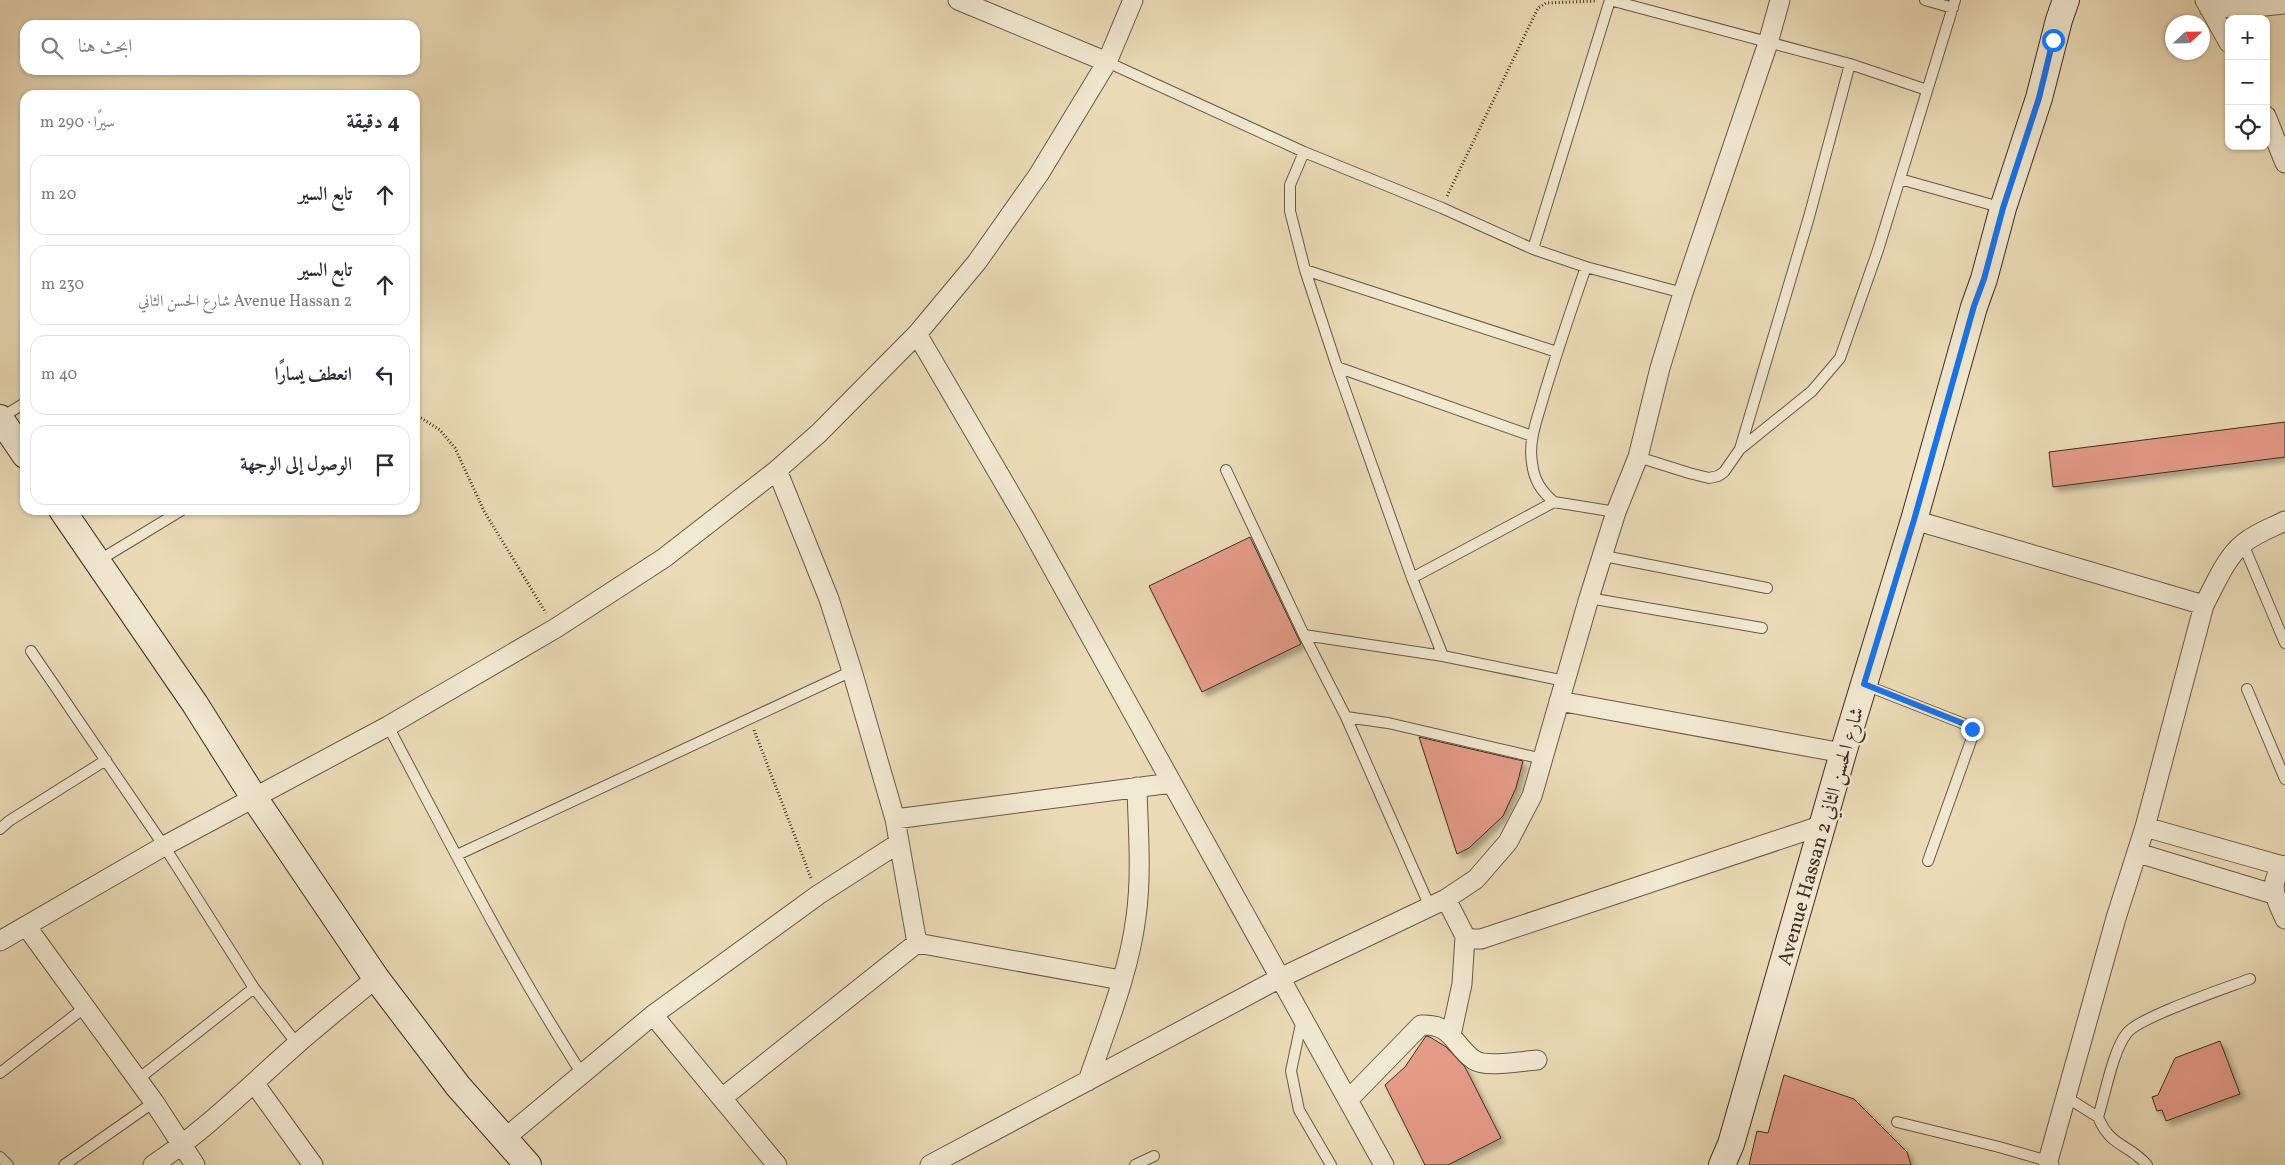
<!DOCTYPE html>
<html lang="ar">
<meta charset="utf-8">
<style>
:root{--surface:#fff;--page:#f7f7f7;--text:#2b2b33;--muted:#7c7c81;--line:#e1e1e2}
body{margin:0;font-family:Vollkorn,Amiri,serif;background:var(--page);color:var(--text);direction:rtl}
.controls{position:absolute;right:15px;top:15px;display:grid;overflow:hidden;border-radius:10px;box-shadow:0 1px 4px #0004}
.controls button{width:45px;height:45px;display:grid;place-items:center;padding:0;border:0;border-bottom:1px solid var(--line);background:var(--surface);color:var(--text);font:25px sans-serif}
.compass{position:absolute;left:2165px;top:15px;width:45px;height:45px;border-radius:50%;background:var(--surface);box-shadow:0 1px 4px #0004;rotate:68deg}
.stop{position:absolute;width:15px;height:15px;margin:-11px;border:4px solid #1a73e8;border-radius:50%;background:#fff}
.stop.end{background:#1a73e8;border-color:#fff;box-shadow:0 1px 5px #0008}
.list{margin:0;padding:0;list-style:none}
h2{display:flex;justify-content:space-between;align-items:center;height:65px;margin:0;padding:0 20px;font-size:21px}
h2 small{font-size:16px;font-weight:400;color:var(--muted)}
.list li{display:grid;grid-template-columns:32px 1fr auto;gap:15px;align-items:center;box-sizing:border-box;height:80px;margin:0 10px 10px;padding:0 10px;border:1px solid var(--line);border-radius:15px}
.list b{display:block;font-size:19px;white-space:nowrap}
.list p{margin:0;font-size:16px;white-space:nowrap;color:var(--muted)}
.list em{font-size:16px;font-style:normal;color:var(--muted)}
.icon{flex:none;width:28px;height:28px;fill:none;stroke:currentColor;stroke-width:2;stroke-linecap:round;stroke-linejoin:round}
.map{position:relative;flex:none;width:2285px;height:1165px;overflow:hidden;direction:ltr}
.search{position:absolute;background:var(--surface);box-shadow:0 1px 4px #0004;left:20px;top:20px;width:400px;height:55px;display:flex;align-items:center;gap:12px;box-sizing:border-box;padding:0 18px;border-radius:15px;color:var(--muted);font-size:19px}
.panel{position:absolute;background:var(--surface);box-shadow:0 1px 4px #0004;left:20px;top:90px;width:400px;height:425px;border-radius:15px;direction:rtl}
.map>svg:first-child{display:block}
.building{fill:#e49b88;stroke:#412c23;filter:url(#shadow)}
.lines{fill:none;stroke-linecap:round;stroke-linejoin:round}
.lane-casing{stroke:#6b5848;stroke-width:12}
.street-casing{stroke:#6b5848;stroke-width:21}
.secondary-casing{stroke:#412c23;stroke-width:28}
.path{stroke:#412c23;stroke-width:3;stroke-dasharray:1 2.5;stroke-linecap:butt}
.lane{stroke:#f1e8d0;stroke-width:10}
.street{stroke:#f1e8d0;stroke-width:19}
.secondary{stroke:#f1e8d0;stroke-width:26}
.route{stroke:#1a73e8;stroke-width:6}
.labels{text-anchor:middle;stroke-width:4.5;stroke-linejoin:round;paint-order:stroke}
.street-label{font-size:20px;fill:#412c23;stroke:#f1e8d0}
</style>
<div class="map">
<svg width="2285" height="1165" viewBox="0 0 2285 1165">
<defs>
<filter id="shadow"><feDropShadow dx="4.5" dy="4.5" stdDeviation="2.5" flood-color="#0004"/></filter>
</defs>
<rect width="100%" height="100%" fill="#eadbb6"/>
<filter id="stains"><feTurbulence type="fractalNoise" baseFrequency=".004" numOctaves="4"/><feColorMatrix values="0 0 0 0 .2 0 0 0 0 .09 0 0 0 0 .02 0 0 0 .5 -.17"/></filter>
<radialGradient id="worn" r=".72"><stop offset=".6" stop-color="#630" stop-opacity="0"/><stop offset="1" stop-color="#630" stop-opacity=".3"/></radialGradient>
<!-- building -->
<path class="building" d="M2285,422v35l-232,30 -4,-35z
M1250,537l51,107 -99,48 -53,-106z
M1419,737l104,24 -7,27 -13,28 -34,32 -12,6z
M1426,1036l4,1 16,10 19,20 36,71 -53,27h-23l-40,-80 20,-18z
M2220,1041l20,53 -74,27 -4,-11 -5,1 -5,-14 6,-2 17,-37z
M1784,1075l70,24 53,53 4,13h-162l8,-34 11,2z"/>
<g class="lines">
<defs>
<path id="lane" d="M1610,0l240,64 77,26
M1925,0l28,8
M1107,62l197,90 138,56 91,41 53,18 97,26
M1304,152l-14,33v26l15,59 32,97 75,211 142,-76 62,10
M1900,179l103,29
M1533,249l77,-249
M1305,270l252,82
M1337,367l195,69
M0,418l25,-15
M1740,449l69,-232 41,-153
M1638,457l51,16 20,5 9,-2 6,-4 16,-23 72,-58 28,-33 38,-108 77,-250
M1226,470l78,165 42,82 84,190
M1554,502c-13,-11 -20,-22 -22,-39 -4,-23 6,-46 12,-68 13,-43 27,-85 42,-128
M2243,544l42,99
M1604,556l163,32
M98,561l84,-51
M1412,578l31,78 122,25
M1589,598l173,30
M1304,635l139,21
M31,651l133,195 90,142 43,56
M1865,685l102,40 5,4 1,6 -45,126
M2247,689l38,90
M1346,717l42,6 155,36
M388,726c62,117 122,236 194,348
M0,829l9,-8 97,-61
M457,855l395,-184
M1302,1019l-11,52 8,39 32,55
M0,1073l84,-65
M137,1080l117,-92
M2066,1097l32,20c7,-22 15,-67 29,-84 12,-16 99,-45 123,-54
M2098,1117c13,31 30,26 49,48
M1897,1122l102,25 49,14
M0,1157l8,8
M64,1165l90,-63
M1135,1165l19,-9"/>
<path id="street" d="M958,0l149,62
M2205,0l24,43
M2209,8l12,-2 15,3 49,-5
M2266,116l19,47
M917,334l110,188 357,643
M777,470l52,129 23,72 43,148 22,124
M1914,520l290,85c11,-20 21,-47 40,-62 12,-10 27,-15 41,-22
M1559,701l284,52
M895,819l277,-36
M2145,827l138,39
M2138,853l135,41
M2285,865c-19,18 -9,34 0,54
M1446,899l19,37 6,3h10l342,-114
M26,926l128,176 41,63
M0,941l164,-95 224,-120 168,-98 108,-70 113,-88 42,-37 98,-99 60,-72 62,-88 68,-112 26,-62
M653,1015l124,150
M1451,1035l11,-51 3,-48
M1088,1081c18,-53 41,-108 48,-164 6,-43 2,-87 1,-130
M254,1083l59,82
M722,1098l195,-155 204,37
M1348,1100l73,-75c31,-2 32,20 53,35 12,8 48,1 63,0
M504,1139l149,-124 165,-120 81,-52
M153,1165c53,-35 96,-79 144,-121 25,-22 53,-44 79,-66
M930,1165l350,-187 166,-79 30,-20 32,-37 24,-46 57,-198 27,-86 22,-55 22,-89 23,-75 85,-250 12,-43
M2049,1165l-1,-4 68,-243 29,-91 59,-222"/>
<path id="secondary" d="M0,418l25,37
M62,510l133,194 58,92 123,182 82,108 70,79
M1722,1165l9,-21 112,-391 71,-233 60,-213 10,-28 19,-71 36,-110 20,-78 7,-20"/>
</defs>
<!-- lane casing -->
<use href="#lane" class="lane-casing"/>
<!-- street casing -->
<use href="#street" class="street-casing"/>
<!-- secondary casing -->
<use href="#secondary" class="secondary-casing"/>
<!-- path -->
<path class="path" d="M1447,196l91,-188 8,-5 50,-2
M415,414l25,16 15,18 29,63 62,102
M754,730l57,148"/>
<!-- lane -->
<use href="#lane" class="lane"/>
<!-- street -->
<use href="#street" class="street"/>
<!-- secondary -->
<use href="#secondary" class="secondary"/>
</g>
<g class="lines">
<!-- route -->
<path class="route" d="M1972,729l-5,-4 -103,-41 50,-164 60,-214 10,-27 19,-71 36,-110 14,-58"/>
</g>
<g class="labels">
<!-- street labels -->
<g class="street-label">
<text transform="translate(1820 836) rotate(-74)" y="7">Avenue Hassan 2 شارع الحسن الثاني</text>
</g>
</g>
<rect width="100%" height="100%" filter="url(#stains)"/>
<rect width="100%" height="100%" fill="url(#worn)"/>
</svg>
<div class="controls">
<button>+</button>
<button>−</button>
<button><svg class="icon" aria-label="locate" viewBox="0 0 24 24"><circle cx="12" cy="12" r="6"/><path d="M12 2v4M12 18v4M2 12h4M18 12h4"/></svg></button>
</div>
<svg class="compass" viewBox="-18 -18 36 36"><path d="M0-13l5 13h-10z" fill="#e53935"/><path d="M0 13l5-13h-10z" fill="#7c7c81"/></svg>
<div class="stop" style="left:2053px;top:40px"></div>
<div class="stop end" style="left:1972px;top:729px"></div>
<div class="search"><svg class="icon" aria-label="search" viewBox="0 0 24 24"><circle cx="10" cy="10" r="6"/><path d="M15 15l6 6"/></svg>ابحث هنا</div>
<section class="panel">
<h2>4 دقيقة<small>سيرًا · 290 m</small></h2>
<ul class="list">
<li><svg class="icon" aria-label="ahead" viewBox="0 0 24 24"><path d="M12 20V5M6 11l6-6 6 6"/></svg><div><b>تابع السير</b></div><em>20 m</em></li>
<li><svg class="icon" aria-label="ahead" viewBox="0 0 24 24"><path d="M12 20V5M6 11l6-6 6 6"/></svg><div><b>تابع السير</b><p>Avenue Hassan 2 شارع الحسن الثاني</p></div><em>230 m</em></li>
<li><svg class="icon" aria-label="left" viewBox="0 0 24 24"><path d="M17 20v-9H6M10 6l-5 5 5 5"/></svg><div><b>انعطف يسارًا</b></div><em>40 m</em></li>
<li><svg class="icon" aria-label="arrive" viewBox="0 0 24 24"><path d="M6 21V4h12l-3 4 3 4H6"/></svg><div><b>الوصول إلى الوجهة</b></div></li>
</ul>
</section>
</div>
